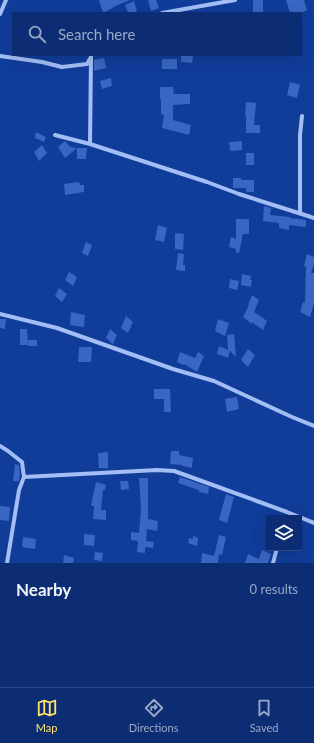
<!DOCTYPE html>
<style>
:root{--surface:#0c2d74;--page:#1a397c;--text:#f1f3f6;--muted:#9aa8c5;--line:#2c4986;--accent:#ffe466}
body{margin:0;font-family:Lato,sans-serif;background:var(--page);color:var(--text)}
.controls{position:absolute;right:12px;bottom:12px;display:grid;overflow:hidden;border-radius:0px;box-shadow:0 4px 16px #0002}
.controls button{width:36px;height:36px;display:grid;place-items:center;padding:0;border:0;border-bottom:1px solid var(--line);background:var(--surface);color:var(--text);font:20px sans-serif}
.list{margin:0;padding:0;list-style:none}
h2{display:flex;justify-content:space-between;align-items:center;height:52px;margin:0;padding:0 16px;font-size:17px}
h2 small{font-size:13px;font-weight:400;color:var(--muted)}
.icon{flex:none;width:22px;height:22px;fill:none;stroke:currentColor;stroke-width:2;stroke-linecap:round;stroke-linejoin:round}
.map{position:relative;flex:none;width:314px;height:563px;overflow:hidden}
.search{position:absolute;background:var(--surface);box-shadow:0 4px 16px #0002;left:12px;right:12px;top:12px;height:44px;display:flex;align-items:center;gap:10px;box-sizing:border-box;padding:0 14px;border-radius:0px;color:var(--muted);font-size:15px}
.sheet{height:124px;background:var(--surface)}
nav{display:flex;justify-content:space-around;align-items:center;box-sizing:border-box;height:56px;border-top:1px solid var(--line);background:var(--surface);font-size:11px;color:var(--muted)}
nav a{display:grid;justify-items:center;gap:2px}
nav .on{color:var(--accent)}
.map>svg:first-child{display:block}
.building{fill:#3866c2}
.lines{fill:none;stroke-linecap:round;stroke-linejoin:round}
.street{stroke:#a2bef5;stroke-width:4}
</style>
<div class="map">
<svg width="314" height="563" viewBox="0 0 314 563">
<rect width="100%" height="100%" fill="#103c9a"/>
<!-- building -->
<path class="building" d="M99,0h31l-17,7v1l-10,5z
M148,0h8l3,8 -8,3z
M253,0h10v12h-10z
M286,0h18l3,10 -6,3h-11z
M134,1l3,10 -5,2h-4l-3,-8z
M181,55h12l-1,8 -11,-1z
M104,58l2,10 -12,3v-11z
M162,59h15v10h-15z
M111,78l1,8 -10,3 -2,-8z
M290,82l10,3 -3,13 -10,-3z
M160,87h13l1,7h16v10l-17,1v15l18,5 -2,10 -27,-7 2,-13 -3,-1v-15h-1z
M246,102l10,1 -2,22h6v8h-14v-18h-1z
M36,132l10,5 -2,5 -9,-4z
M65,141l1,1 4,5 7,1 -12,10 -7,-11z
M242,141v9l-12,1 -1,-9z
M42,145l5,8 -8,8 -5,-9z
M77,148h10l-1,11h-9z
M246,153h8v12h-8z
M233,178h8v2h13v12h-8v-4h-13z
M79,182l1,3h4v7l-19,3 -1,-11z
M264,206l7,2 -1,7 20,2v1l16,2v7l-17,-2v5l-10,-2v-5l-16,-2z
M236,219h13v15h-6l-4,19h-3v-4l-7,-2 2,-10 5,2z
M158,225l9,3 -3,14 -9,-2z
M175,233l9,1 -1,16 -8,-1z
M86,242l6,3 -4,11 -6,-3z
M178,253l6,1 -1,11h2v6l-9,-1z
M307,254l7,3v7l-3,9h3v30l-4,14 -10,-5 3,-10 2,1 1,-36 -2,-1z
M69,272l8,5 -4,9 -8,-6z
M242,274l9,2 -1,4h2l-1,7 -10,-2z
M230,279l9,2 -2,9 -8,-2z
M59,288l8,6 -5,8 -7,-6z
M252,295l7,5 -5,12 13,9 -4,9 -11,-8v2l-9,-7 6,-12h-1z
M71,312l14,3 -1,12 -14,-2z
M126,316l7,6 -5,11 -7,-5z
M0,319h6l-1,10 -5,-1z
M218,319l11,4 -4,13 -10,-5z
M20,329h7l1,16h-8z
M110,329l7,6 -4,9 -7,-6z
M234,334l2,23 -6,-6 -2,7 -11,-4 2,-8 9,4 -1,-15z
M28,340h9v6h-9z
M79,347h13l-1,15h-13z
M248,349l7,6 -7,12 -7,-7z
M180,352l15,6 3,-6 6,4 -7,16 -13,-8 -1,1 -6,-3z
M154,389h16l1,23h-7v-13h-10z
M237,397l2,12 -12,3 -2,-13z
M171,451h8v4l14,3 -1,10 -10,-2 1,-1 -13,-1z
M108,452v16h-9l-1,-15z
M15,464l4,1 1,7 -1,9h-6z
M180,477l29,10 -1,7 -9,-2v-2l-21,-7z
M139,478h9v41l10,2 -1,10 -10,-2 -1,12 8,1 -1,6 -8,-1v6l-8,-1 1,-11 -7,-1v-8l8,1 2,-25z
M120,481h8l1,8 -8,1z
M96,482l10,3 -1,5h-2l-2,20h5v10l-13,-1 1,-13h-3l2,-11z
M226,494l8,3 -7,26 -8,-3z
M0,506l10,1 -1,14 -9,-1z
M84,534l11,1 -1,11 -10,-1z
M219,535l7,2 -4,18 -3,-1 -1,9h-17l1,-10 12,3z
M193,536l5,2 -1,8 -9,-3 1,-5 4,1z
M23,537l13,2 -1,10 -13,-2z
M262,550l9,4 -3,9h-23l3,-9 11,5z
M95,552l8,1 -1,8 -8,-1z
M64,555l10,3 -1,5h-10z"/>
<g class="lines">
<!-- street -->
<path class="street" d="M162,13l73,-13
M0,14l6,-14
M0,56l42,6 20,5 25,-3 4,-7
M55,135l35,9 117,38 32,12 69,22 6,2
M90,144l1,-87
M300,213v-78l2,-19
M0,314l57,14 116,41 41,12 78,36 22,9
M0,446l8,5 14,11 2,15 -5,13 -12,73
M24,477l133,-7 17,1 14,5 99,36 27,11
M273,563l4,-15"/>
</g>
</svg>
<div class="controls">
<button><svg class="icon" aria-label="layers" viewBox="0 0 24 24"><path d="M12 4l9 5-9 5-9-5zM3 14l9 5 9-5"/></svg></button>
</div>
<div class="search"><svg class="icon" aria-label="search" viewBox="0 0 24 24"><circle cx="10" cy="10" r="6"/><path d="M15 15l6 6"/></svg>Search here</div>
</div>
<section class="sheet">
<h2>Nearby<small>0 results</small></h2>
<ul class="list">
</ul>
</section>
<nav>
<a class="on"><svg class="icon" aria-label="map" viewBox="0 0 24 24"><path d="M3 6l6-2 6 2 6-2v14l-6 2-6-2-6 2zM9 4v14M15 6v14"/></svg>Map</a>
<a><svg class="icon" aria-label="directions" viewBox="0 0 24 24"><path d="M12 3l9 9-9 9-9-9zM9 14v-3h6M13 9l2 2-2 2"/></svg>Directions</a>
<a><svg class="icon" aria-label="saved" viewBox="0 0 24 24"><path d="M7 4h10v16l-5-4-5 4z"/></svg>Saved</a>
</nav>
